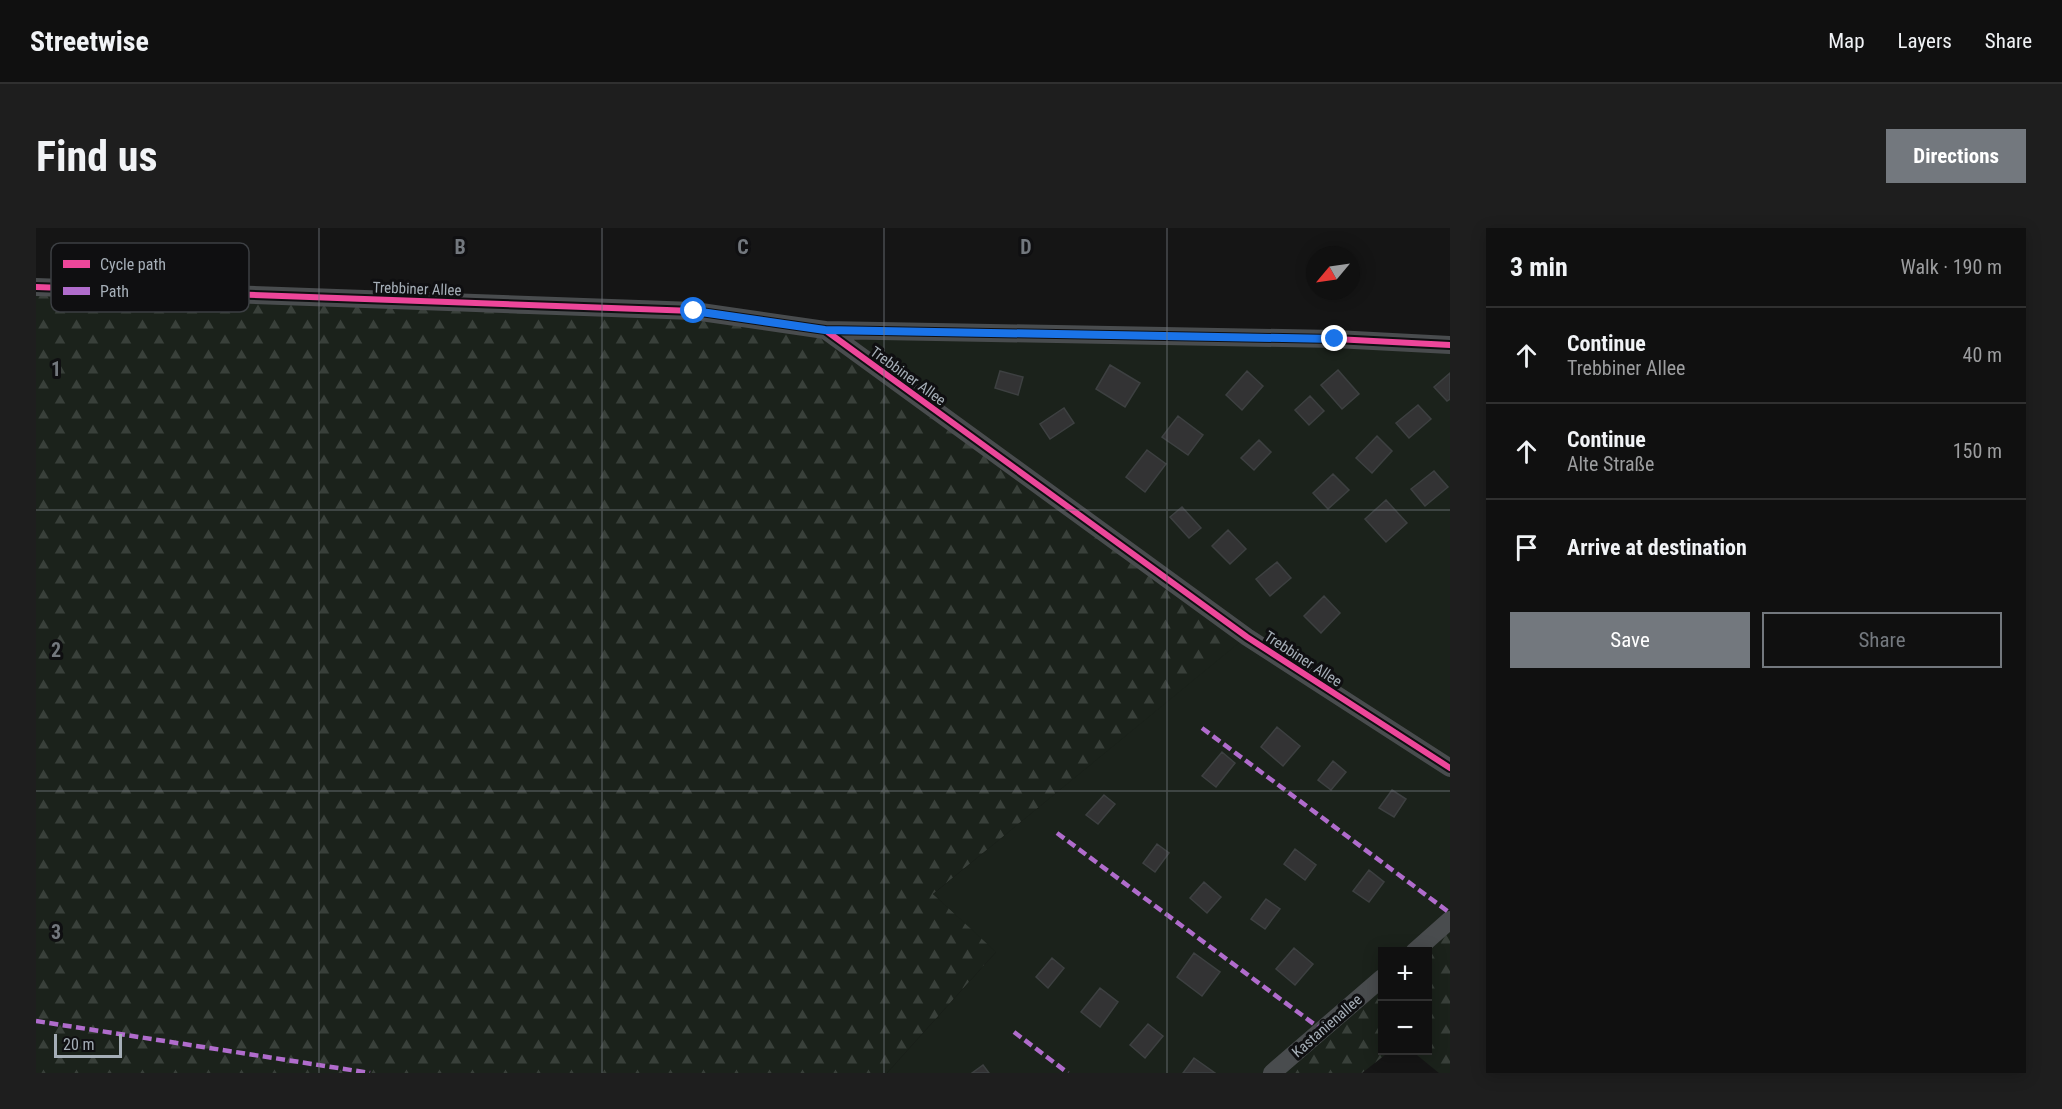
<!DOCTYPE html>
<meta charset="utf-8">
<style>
:root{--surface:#101010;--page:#1e1e1e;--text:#f1f3f6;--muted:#9c9d9f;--line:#303030;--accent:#73787e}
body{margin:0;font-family:"Roboto Condensed",sans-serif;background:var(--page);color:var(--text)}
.controls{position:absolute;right:18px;bottom:18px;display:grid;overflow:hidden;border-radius:0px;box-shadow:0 3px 15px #0003}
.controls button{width:54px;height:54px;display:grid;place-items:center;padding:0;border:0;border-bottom:2px solid var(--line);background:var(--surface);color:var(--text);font:30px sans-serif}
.compass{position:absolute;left:1270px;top:18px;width:54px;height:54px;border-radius:50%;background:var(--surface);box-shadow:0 3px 15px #0003;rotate:241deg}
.scale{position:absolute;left:18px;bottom:15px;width:68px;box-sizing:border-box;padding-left:6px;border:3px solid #a5aeb7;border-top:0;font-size:16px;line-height:21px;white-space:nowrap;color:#a5aeb7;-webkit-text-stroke:4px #0f0f11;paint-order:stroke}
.stop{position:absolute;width:18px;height:18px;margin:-14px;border:4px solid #1a73e8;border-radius:50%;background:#fff}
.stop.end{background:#1a73e8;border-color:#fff;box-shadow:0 2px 6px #0008}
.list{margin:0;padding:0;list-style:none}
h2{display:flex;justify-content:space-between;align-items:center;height:78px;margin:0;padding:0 24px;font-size:26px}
h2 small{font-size:20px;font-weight:400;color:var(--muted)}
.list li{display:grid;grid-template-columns:39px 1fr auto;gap:18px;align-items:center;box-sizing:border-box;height:96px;padding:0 24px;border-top:2px solid var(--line)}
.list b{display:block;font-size:22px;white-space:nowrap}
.list p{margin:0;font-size:20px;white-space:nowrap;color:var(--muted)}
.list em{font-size:20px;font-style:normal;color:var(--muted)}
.actions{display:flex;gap:12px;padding:18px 24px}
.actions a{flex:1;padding:14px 0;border:2px solid var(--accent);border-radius:0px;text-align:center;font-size:21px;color:var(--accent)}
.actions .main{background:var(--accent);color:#fff}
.icon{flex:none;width:33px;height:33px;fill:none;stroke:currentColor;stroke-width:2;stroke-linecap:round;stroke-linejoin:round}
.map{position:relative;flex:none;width:1414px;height:845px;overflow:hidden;border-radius:0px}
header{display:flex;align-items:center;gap:36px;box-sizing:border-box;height:84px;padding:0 30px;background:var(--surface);border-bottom:2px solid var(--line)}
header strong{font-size:28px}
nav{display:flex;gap:33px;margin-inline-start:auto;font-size:21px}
.intro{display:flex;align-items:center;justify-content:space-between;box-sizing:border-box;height:144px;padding:0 36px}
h1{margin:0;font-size:42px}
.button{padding:15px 27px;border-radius:0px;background:var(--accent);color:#fff;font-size:21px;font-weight:700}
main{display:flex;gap:36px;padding:0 36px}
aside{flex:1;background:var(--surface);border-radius:0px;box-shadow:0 3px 15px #0003}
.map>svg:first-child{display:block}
.forest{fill:url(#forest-firs)}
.green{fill:#1b221b}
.building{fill:#333334;stroke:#3d4041;stroke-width:1.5}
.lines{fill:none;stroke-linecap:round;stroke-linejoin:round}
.street{stroke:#494c4e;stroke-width:18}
.quiet{stroke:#b06ccc;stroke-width:4.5;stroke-dasharray:9 4.5;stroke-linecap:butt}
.cycleway-casing{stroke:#0f0f11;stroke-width:10}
.cycleway{stroke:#ed469a;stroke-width:6}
.route{stroke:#1a73e8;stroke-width:8}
.grid{fill:none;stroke:#73787e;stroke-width:1.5;stroke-opacity:0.55}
.labels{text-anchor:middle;stroke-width:6;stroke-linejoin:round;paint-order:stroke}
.street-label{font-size:15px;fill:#a5aeb7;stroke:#0f0f11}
.key{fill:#0f0f11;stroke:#3c3f43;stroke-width:1.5}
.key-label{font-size:16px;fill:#a5aeb7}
.grid-label{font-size:20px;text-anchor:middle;font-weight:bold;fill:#73787e;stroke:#0f0f11;stroke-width:6;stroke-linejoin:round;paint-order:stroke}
</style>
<header>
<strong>Streetwise</strong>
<nav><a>Map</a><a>Layers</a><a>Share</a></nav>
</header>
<div class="intro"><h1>Find us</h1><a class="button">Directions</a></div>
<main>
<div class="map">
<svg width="1414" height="845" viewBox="0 0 1414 845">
<defs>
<pattern id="forest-firs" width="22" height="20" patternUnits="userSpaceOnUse" patternTransform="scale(1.5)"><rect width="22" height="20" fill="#1b221b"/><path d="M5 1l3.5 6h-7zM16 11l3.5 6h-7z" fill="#39403a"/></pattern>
</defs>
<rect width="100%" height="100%" fill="#151515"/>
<!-- forest -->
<path class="forest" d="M0,59l658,24 131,19 422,307 -314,257 64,57 -110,122h-851z
M1414,692v153h-11l-27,-22 16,-1v-98z
M1346,750v72l8,1 -28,22h-90z"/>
<!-- green -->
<path class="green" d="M789,102l625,15v575l-36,31 -32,1v26l-110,95h-385l109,-121 -63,-58 313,-257z"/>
<!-- building -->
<path class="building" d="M1074,137l30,18 -15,24 -29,-18z
M1302,142l21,24 -17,15 -21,-24z
M964,143l23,6 -5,18 -23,-7z
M1211,143l16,15 -21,24 -16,-15z
M1414,145v26l-3,2 -13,-14z
M1274,168l14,15 -15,14 -14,-15z
M1382,177l13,14 -22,19 -13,-15z
M1028,180l10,15 -24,16 -10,-15z
M1142,188l25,19 -15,20 -26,-18z
M1341,208l15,15 -20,22 -16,-15z
M1223,212l12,12 -17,18 -13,-12z
M1111,222l19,14 -21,28 -19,-15z
M1398,243l14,16 -23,19 -14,-17z
M1297,246l16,16 -21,19 -15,-16z
M1350,272l21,23 -21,19 -21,-23z
M1146,279l19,21 -12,10 -19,-21z
M1192,302l18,19 -16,15 -18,-18z
M1241,334l14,16 -21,18 -14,-17z
M1288,368l16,17 -19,20 -17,-17z
M1241,499l23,19 -17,20 -22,-19z
M1186,524l13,11 -19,24 -14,-11z
M1297,533l13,11 -15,18 -13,-10z
M1356,562l14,9 -12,18 -15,-9z
M1068,567l11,9 -17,20 -12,-9z
M1121,616l12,9 -14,19 -12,-9z
M1259,621l21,16 -11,15 -21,-16z
M1333,642l15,12 -15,20 -16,-11z
M1168,654l17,15 -14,16 -17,-15z
M1230,671l14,10 -15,20 -14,-10z
M1258,720l19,16 -18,21 -19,-16z
M1158,725l26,19 -18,24 -25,-19z
M1016,730l12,10 -16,20 -12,-11z
M1064,760l18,14 -18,25 -19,-15z
M1112,796l15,12 -18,22 -15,-13z
M1158,830l21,15h-32z
M947,837l6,8h-17z"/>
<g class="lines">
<!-- street -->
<path class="street" d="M0,59l658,24 131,19 422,307 203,131
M789,102l510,9 115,6
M1378,724l36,-32
M1236,845l110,-95"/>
<!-- quiet -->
<path class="quiet" d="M1166,500l248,185
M1021,605l265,197
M0,793l334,52
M978,804l54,41"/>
<defs>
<path id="cycleway" d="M0,59l658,24 131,19 422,307 203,131
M789,102l510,9 115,6"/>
</defs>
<!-- cycleway casing -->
<use href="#cycleway" class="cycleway-casing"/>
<!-- cycleway -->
<use href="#cycleway" class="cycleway"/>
</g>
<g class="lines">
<!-- route -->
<path class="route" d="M658,83l131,19 510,9"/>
</g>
<!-- grid -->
<path class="grid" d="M283,0v845M566,0v845M848,0v845M1131,0v845M0,282h1414M0,563h1414"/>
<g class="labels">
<!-- street labels -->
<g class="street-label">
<text transform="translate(381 61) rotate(2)" y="5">Trebbiner Allee</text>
<text transform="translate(872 148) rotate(36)" y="5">Trebbiner Allee</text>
<text transform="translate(1267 431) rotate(33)" y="5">Trebbiner Allee</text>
<text transform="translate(1291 798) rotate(-41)" y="5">Kastanienallee</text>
</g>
</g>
<!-- legend -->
<rect x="15" y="15" width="198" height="69" rx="9" class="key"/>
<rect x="27" y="32" width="27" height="8" fill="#ed469a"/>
<rect x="27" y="59" width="27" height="8" fill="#b06ccc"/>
<g class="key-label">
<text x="64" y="42">Cycle path</text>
<text x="64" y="69">Path</text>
</g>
<g class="grid-label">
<text x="424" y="26">B</text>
<text x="707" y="26">C</text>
<text x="990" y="26">D</text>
<text x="20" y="148">1</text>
<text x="20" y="429">2</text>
<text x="20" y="711">3</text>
</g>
</svg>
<div class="controls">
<button>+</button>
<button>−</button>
</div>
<svg class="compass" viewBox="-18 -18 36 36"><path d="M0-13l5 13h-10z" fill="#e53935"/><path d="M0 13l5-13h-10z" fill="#9c9d9f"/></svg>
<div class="scale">20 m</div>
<div class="stop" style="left:658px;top:83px"></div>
<div class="stop end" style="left:1299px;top:111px"></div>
</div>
<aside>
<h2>3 min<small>Walk · 190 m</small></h2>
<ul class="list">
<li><svg class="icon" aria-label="ahead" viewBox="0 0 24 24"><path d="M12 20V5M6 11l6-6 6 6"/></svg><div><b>Continue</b><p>Trebbiner Allee</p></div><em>40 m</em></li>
<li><svg class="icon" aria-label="ahead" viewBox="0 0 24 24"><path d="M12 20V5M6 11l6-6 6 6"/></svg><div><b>Continue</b><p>Alte Straße</p></div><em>150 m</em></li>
<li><svg class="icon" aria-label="arrive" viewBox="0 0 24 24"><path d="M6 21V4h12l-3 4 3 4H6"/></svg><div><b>Arrive at destination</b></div></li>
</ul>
<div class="actions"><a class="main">Save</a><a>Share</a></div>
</aside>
</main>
